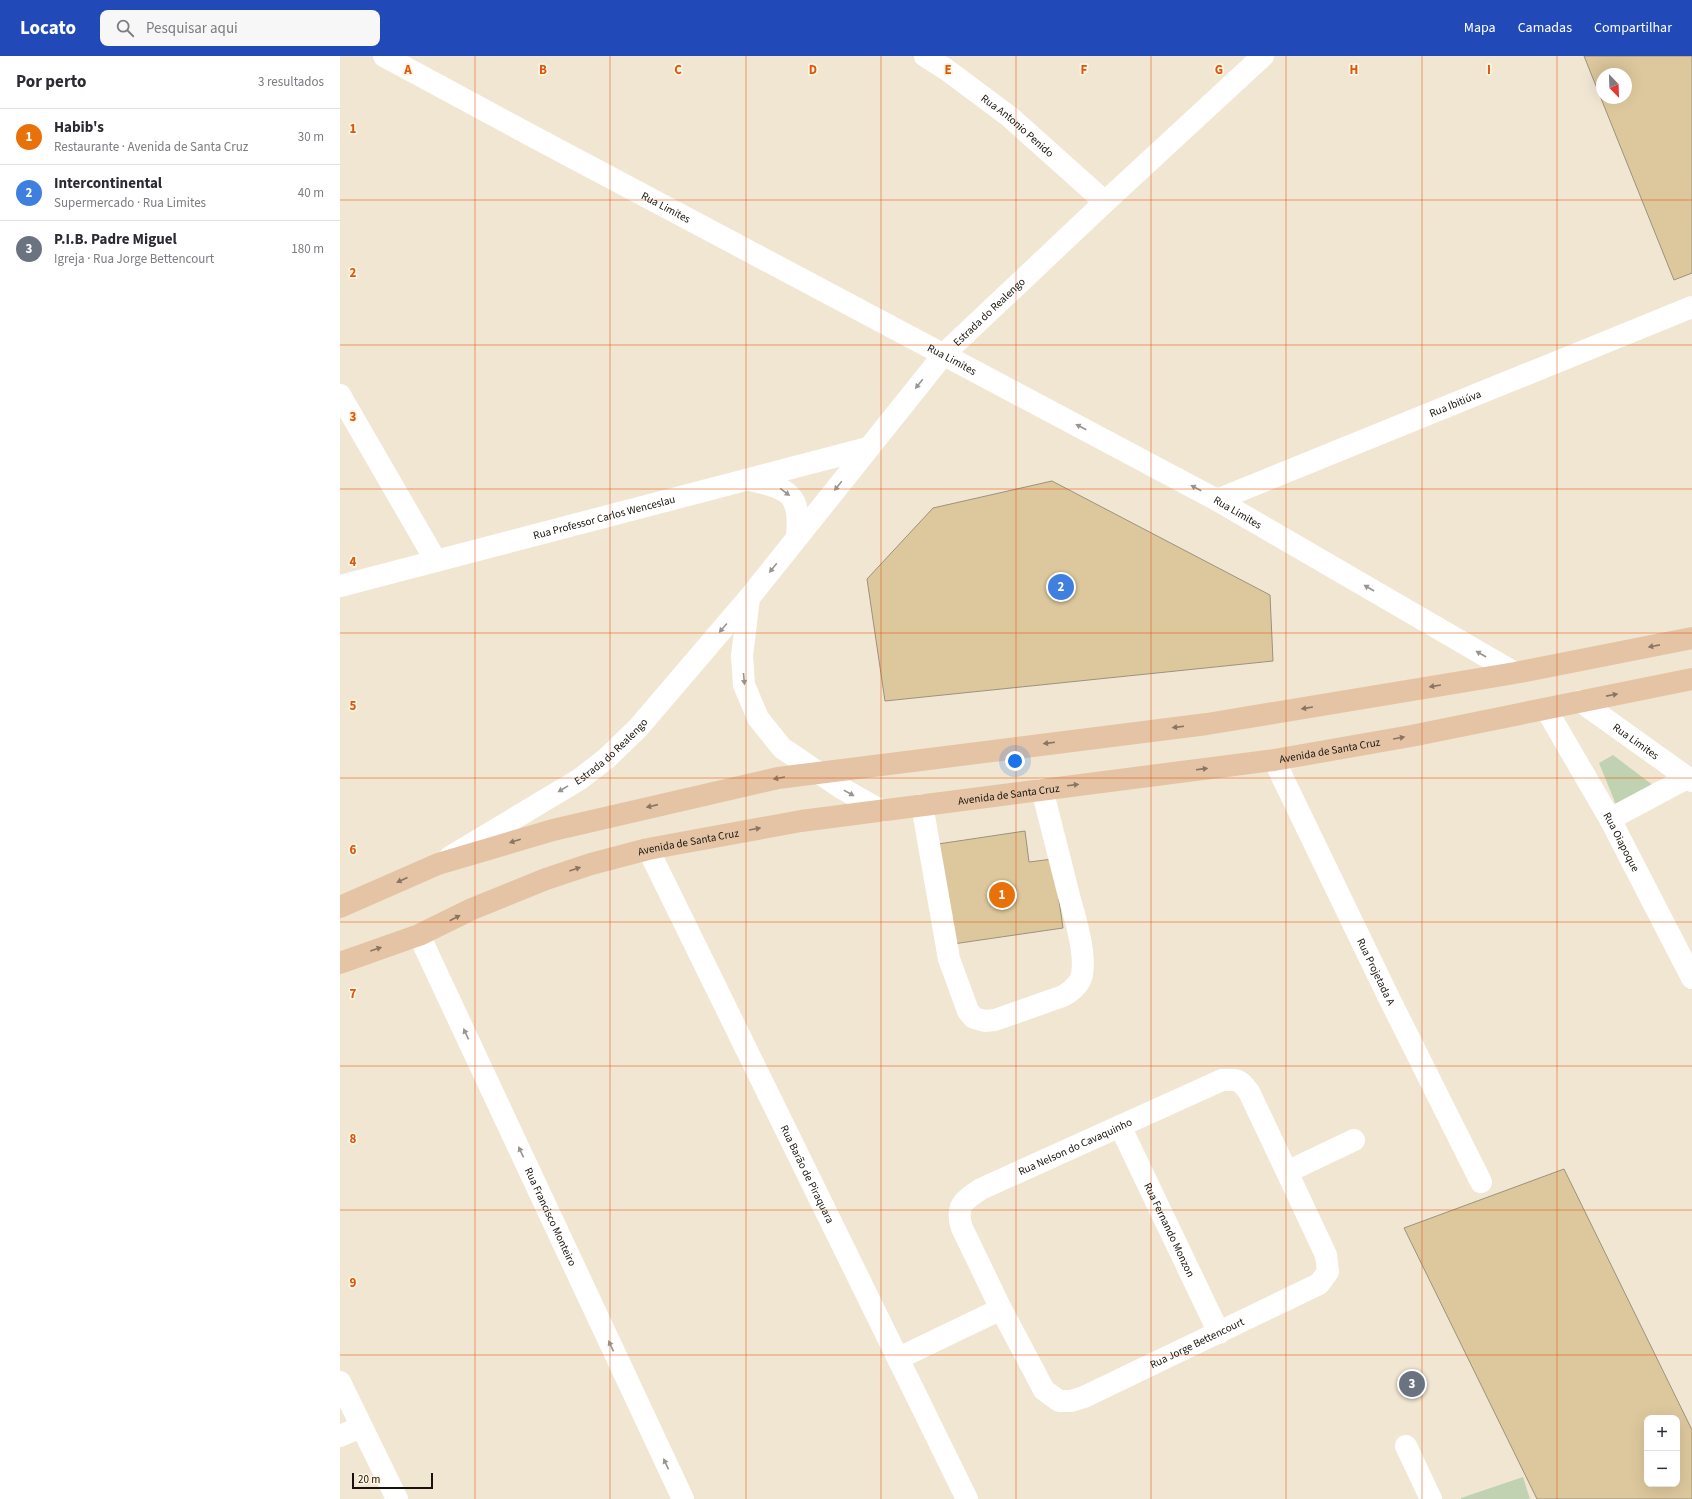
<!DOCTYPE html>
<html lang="pt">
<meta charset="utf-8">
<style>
:root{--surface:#fff;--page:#f7f7f7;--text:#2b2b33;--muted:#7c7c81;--line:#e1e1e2;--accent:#214ab8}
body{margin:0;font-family:"Source Sans 3",sans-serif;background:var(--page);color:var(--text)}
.controls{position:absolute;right:12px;bottom:12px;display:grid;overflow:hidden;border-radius:8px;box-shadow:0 4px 16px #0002}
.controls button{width:36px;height:36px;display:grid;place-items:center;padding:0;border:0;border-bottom:1px solid var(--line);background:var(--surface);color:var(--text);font:20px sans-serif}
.compass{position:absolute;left:1256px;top:12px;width:36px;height:36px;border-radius:50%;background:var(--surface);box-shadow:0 4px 16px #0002;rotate:157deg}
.scale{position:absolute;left:12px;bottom:10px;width:81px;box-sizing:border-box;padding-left:4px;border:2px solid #18140d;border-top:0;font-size:11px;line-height:14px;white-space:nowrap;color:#18140d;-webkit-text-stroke:3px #fef4df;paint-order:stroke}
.you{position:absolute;left:675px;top:705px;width:14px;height:14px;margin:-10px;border:3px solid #fff;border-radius:50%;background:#1a73e8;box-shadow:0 0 0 6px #1a73e833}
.badge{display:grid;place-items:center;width:26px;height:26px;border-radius:50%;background:var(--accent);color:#fff;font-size:13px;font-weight:700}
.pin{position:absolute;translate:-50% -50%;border:2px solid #fff;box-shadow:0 1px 4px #0006}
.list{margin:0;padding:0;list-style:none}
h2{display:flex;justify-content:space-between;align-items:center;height:52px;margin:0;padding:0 16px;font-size:17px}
h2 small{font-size:13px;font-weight:400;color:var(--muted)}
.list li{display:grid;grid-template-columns:26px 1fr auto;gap:12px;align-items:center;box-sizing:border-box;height:56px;padding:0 16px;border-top:1px solid var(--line)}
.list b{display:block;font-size:15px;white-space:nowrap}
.list p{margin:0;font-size:13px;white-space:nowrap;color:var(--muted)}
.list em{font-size:13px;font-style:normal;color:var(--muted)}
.icon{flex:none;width:22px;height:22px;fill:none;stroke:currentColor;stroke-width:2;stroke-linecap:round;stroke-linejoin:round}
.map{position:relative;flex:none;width:1352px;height:1443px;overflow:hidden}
header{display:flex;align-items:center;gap:24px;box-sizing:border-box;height:56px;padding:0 20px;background:var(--accent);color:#fff}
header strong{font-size:19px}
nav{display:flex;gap:22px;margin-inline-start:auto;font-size:14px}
.search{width:280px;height:36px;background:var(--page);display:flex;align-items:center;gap:10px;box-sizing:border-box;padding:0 14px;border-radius:8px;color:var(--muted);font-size:15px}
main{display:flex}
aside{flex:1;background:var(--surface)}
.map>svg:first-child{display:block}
.green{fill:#c0d2b1}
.building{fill:#ddc89d;stroke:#9b927e;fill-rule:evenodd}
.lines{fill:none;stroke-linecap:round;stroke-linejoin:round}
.minor{stroke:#fff;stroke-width:22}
.major{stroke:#e5c4a6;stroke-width:22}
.oneway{fill:#979592}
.oneway2{fill:#897561}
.grid{fill:none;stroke:#de560c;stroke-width:1;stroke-opacity:0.55}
.labels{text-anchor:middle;stroke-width:3.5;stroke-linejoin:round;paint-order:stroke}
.street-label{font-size:11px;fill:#18140d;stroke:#fef4df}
.grid-label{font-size:13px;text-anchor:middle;font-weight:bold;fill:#de560c;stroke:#fef4df;stroke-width:3.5;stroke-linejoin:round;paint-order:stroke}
</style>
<header>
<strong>Locato</strong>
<div class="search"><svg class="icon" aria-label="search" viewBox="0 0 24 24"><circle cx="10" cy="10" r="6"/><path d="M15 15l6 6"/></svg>Pesquisar aqui</div>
<nav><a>Mapa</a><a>Camadas</a><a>Compartilhar</a></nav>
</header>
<main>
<aside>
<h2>Por perto<small>3 resultados</small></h2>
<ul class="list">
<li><span class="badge" style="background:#e8710a">1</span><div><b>Habib's</b><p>Restaurante · Avenida de Santa Cruz</p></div><em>30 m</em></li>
<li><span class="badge" style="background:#3f7fe0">2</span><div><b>Intercontinental</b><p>Supermercado · Rua Limites</p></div><em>40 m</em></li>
<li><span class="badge" style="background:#6b7280">3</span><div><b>P.I.B. Padre Miguel</b><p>Igreja · Rua Jorge Bettencourt</p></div><em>180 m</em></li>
</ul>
</aside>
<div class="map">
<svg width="1352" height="1443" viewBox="0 0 1352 1443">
<rect width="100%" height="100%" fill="#f1e6d2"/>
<!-- green -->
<path class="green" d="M1273,699l41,31 -37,21 -18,-44z
M1183,1421l7,22h-69v-1z"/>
<!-- building -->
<path class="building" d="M1244,0h108v217l-18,7zM1262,18h24v24h-24z
M712,425l218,114 3,66 -388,40 -18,-122 66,-71z
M685,775l4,31 24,-3 10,69 -110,16 -15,-100z
M1224,1113l128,261v69h-155l-133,-271zM1307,1362h30v66h-30z"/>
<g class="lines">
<!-- minor -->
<g class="minor">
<path id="s1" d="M44,0l152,82 681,362 298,173"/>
<path id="s2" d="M585,0l22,14 63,47 95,85"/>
<path d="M0,339l96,166"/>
<path d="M410,424c40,9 51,14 47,57"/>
<path id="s3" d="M877,444l475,-193"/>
<path id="s4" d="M0,530l528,-138"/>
<path d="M409,542l-7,58 2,29 14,33 24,30 61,41 39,22"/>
<path id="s5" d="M1240,645l112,80"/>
<path id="s6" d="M1206,653l64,110 82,159"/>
<path id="s7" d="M934,704l114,236 93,186"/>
<path d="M582,749l27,154 19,52 6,7 11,3 10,-1 68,-24c9,-5 17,-11 19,-22 4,-21 -7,-57 -13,-78 -9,-36 -18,-71 -27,-107"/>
<path d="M1270,763l77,-41"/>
<path id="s8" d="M308,793l319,650"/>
<path id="s9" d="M110,801l130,-78 27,-21 31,-30 111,-130 195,-244 161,-152 158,-146"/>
<path id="s10" d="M79,879l264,564"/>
<path id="s11" d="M780,1070l99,207"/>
<path id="s12" d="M661,1253l43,81 15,11h12l13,-4 235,-113 9,-12 -2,-17 -39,-83"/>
<path id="s13" d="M559,1302l102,-49 -39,-81c-7,-22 1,-27 19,-39l241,-109c14,-1 18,-1 27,12l38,80 67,-32"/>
<path d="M0,1326l57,117"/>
<path d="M0,1380l21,-9"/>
<path d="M1066,1390l25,53"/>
</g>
<!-- major -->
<g class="major">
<path d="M0,851l98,-43 115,-34 225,-52 429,-54 308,-51 177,-35"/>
<path id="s14" d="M0,907l79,-28 53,-26 74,-30 45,-15 57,-15 153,-28 473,-61 137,-24 281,-57"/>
</g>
</g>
<!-- one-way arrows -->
<defs><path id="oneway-solid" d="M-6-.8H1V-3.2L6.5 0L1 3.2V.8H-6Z"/></defs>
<g class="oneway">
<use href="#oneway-solid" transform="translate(579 328) rotate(129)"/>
<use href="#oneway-solid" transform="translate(741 371) rotate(-152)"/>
<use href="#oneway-solid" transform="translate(498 430) rotate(129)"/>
<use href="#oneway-solid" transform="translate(856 432) rotate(-152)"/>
<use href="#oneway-solid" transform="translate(445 436) rotate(37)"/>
<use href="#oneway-solid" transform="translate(433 512) rotate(129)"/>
<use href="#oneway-solid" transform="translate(1029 532) rotate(-150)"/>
<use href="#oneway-solid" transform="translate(383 572) rotate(131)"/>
<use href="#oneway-solid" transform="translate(1141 598) rotate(-150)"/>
<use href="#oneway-solid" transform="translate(404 623) rotate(85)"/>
<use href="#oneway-solid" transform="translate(223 733) rotate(149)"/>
<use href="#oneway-solid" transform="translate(509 737) rotate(29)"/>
<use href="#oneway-solid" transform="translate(126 978) rotate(-115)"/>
<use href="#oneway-solid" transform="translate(181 1096) rotate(-115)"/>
<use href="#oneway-solid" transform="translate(271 1290) rotate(-115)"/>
<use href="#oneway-solid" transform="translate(326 1408) rotate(-115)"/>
</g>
<g class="oneway2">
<use href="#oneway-solid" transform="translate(1314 590) rotate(169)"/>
<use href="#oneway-solid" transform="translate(1095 630) rotate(171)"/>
<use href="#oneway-solid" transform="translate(1272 639) rotate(-11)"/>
<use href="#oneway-solid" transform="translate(967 652) rotate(171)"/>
<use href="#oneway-solid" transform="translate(838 671) rotate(173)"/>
<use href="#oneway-solid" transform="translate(1059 682) rotate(-10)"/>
<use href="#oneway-solid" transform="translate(709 687) rotate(173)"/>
<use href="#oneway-solid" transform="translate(862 713) rotate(-7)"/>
<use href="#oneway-solid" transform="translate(439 722) rotate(170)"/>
<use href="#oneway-solid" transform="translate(733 729) rotate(-7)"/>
<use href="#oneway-solid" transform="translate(312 750) rotate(167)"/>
<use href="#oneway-solid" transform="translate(415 773) rotate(-10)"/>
<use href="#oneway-solid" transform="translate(175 785) rotate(163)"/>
<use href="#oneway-solid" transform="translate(235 813) rotate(-19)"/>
<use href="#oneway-solid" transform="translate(62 824) rotate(156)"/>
<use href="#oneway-solid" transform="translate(115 862) rotate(-28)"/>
<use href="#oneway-solid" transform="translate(36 893) rotate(-19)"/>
</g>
<!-- grid -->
<path class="grid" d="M135,0v1443M270,0v1443M406,0v1443M541,0v1443M676,0v1443M811,0v1443M946,0v1443M1082,0v1443M1217,0v1443M0,144h1352M0,289h1352M0,433h1352M0,577h1352M0,722h1352M0,866h1352M0,1010h1352M0,1154h1352M0,1299h1352"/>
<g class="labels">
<!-- street labels -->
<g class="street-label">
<text dy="4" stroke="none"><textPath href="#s2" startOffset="116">Rua Antonio Penido</textPath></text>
<text dy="4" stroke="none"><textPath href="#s1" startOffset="320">Rua Limites</textPath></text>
<text dy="4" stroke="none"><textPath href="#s9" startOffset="774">Estrada do Realengo</textPath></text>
<text dy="4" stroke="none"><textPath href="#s1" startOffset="644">Rua Limites</textPath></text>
<text dy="4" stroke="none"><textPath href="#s3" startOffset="257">Rua Ibitiúva</textPath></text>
<text dy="4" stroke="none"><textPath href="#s1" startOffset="968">Rua Limites</textPath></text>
<text dy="4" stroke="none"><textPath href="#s4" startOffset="273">Rua Professor Carlos Wenceslau</textPath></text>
<text dy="4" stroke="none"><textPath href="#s5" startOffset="69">Rua Limites</textPath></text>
<text dy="4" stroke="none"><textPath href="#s9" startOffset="193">Estrada do Realengo</textPath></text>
<text dy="4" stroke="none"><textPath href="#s14" startOffset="1018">Avenida de Santa Cruz</textPath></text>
<text dy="4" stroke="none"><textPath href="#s14" startOffset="694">Avenida de Santa Cruz</textPath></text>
<text dy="4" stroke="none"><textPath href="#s14" startOffset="370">Avenida de Santa Cruz</textPath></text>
<text dy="4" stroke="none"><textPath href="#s6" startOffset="153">Rua Oiapoque</textPath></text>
<text dy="4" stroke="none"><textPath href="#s7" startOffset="235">Rua Projetada A</textPath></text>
<text dy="4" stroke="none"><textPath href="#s13" startOffset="355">Rua Nelson do Cavaquinho</textPath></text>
<text dy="4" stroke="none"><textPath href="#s8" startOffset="362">Rua Barão de Piraquara</textPath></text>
<text dy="4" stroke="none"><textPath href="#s10" startOffset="311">Rua Francisco Monteiro</textPath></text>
<text dy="4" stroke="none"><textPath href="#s11" startOffset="115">Rua Fernando Monzon</textPath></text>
<text dy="4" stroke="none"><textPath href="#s12" startOffset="261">Rua Jorge Bettencourt</textPath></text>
</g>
</g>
<g class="grid-label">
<text x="68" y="18">A</text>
<text x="203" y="18">B</text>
<text x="338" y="18">C</text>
<text x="473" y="18">D</text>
<text x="608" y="18">E</text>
<text x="744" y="18">F</text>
<text x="879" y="18">G</text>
<text x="1014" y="18">H</text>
<text x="1149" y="18">I</text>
<text x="13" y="77">1</text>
<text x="13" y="221">2</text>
<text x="13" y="365">3</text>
<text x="13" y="510">4</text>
<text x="13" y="654">5</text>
<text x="13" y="798">6</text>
<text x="13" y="942">7</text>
<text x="13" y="1087">8</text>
<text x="13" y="1231">9</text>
</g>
</svg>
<div class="controls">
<button>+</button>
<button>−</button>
</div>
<svg class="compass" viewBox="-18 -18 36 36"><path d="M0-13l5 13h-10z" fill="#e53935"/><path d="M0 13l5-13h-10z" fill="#7c7c81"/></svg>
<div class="scale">20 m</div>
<div class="you"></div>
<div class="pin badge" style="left:662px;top:839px;background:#e8710a">1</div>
<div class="pin badge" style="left:721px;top:531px;background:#3f7fe0">2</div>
<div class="pin badge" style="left:1072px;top:1328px;background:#6b7280">3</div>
</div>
</main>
